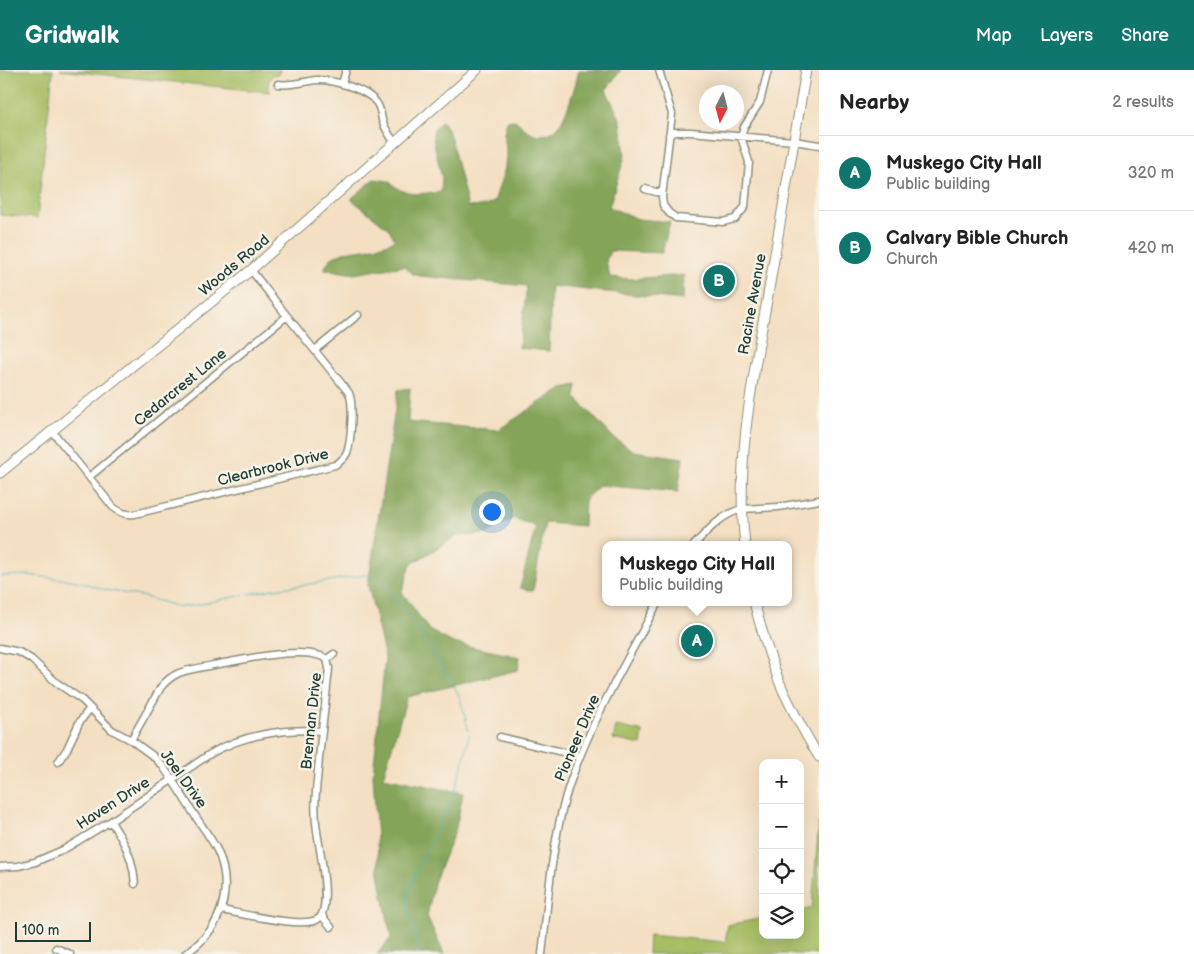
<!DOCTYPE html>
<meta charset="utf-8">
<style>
:root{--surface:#fff;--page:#f6f6f6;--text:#222;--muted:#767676;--line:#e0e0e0;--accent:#0f766e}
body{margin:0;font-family:"Balsamiq Sans",sans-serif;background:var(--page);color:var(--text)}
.controls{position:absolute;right:15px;bottom:15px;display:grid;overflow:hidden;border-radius:10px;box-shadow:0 5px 20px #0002}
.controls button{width:45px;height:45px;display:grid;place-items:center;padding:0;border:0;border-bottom:1px solid var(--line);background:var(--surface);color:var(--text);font:25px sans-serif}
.compass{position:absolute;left:699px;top:15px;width:45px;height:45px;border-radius:50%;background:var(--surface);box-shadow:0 5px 20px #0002;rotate:186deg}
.scale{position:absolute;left:15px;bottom:12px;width:76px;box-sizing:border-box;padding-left:5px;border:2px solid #1f3d34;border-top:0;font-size:14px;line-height:18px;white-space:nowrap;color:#1f3d34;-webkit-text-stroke:4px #f7f3e8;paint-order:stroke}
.you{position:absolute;left:491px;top:441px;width:18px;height:18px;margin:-12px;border:4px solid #fff;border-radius:50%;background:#1a73e8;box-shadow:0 0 0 8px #1a73e833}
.badge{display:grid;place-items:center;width:32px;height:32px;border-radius:50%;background:var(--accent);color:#fff;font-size:16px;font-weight:700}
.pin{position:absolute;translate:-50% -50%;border:2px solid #fff;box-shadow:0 1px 5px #0006}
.popup{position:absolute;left:602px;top:471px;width:190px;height:65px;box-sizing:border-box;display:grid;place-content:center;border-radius:10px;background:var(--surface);filter:drop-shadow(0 1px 4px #0005);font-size:16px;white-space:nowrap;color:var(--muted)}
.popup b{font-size:19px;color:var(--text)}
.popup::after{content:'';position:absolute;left:50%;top:100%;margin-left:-10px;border:10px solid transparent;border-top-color:var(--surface)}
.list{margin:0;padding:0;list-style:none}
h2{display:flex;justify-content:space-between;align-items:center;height:65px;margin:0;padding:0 20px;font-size:21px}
h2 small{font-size:16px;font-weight:400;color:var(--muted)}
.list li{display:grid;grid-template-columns:32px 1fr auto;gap:15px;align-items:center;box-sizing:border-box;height:75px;padding:0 20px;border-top:1px solid var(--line)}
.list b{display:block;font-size:19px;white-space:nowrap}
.list p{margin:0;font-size:16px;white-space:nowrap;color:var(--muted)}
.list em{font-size:16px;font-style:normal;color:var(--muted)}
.icon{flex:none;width:28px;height:28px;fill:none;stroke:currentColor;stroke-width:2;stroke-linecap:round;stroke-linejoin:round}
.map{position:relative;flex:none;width:819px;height:884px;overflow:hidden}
header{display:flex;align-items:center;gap:30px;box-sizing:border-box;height:70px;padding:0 25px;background:var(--accent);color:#fff}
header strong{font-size:24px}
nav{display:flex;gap:28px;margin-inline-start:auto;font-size:18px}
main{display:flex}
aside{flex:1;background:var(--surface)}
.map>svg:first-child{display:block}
.green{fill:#a6bd63;stroke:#627d4c}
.forest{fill:#84a459;stroke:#527046}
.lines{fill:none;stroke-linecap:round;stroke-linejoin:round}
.stream{stroke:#3daeb5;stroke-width:1}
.street-casing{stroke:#8a8e7b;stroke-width:9}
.secondary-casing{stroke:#8a8e7b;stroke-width:11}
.street{stroke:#fff;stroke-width:6}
.secondary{stroke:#fff;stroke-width:9}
.labels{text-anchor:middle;stroke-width:5;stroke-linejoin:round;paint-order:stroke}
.street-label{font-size:15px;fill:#1f3d34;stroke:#f7f3e8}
</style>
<header>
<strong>Gridwalk</strong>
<nav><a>Map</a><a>Layers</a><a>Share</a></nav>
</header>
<main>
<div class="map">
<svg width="819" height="884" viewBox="0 0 819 884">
<rect width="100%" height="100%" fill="#f7f3e8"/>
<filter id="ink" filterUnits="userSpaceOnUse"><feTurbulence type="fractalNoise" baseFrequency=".02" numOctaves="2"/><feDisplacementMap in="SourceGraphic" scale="10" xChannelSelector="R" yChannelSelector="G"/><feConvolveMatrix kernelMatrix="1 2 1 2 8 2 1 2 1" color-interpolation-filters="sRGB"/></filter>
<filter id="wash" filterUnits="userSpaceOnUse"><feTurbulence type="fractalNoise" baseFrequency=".0096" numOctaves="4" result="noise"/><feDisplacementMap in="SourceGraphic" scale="20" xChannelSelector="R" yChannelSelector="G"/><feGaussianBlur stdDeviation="1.12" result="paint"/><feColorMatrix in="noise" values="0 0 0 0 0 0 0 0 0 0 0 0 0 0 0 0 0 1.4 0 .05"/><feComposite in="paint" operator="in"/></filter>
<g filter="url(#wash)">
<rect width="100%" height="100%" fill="#f4dfc2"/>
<!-- green -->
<path class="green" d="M0,0h53l-16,148 -37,-3z
M60,0h220l-1,4 -6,1c-5,5 -7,11 -2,17h-3z
M616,656l27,6 -2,13 -28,-6z
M819,752v132h-171l1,-19 76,7 3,-17 35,-7v17h37v-24l12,-3z"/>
<!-- forest -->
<path class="forest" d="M579,0h42l-15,20 15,31 4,35 -16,51 29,12 32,3 -8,31 -52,-2 -4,10 4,16 20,2 54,-4 -1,25 -132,-14 -2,65 -30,-3 8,-62 -107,-10 -7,-2 -9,-8 -50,8 -30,-5 6,-10 13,-7 22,-3 21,-5 9,-4 -6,-11 -38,-30 23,-20 14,2 12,9 15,4 26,-2 1,-14 -9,-39v-8l9,-10 7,11 19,75 17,-1 9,-4 11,-34 1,-19 -2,-15 3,-13 8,-1c6,5 12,12 19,14 8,2 17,0 22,-5 10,-9 20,-46 23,-59z
M577,315l-2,12 39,41 20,13 49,7 -5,34 -78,-7 -15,14 -1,27 -39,-3 -12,68 -13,-3 16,-61 -22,-9 -28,16 -29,2 -46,28 -9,28 27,38 24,13 67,14 -2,13 -111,27 -24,80 80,16 -7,35 -22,55 -7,33 17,38h-67l14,-16 -12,-64 -6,-100 12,-116 -17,-73 30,-195 12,-2 -2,34 90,8 64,-42z"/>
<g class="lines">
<!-- stream -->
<path class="stream" d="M0,506l27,-1 50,6 29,9 39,7 35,10 17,-2 22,-5 54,-11 31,-4 61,-10c2,1 5,1 8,2 19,7 77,98 86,119 4,11 7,22 9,34
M420,884l-13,-49 1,-12 9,-24 17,-32 22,-49 9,-33 4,-20"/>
</g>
</g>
<g filter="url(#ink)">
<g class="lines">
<defs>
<path id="street" d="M659,0l13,44 -10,83 1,8 6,8 7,5 47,4 12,-3 10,-12 4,-45 -8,-25 3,-10 16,-25 8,-32
M278,14c13,2 24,-2 38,-4 16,-1 50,9 60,22 4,5 5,11 6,18 3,9 8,16 13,23
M342,14l4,-14
M669,65l6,-3h16l103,9 25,4
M645,119l11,3 6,1
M315,280l43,-35
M52,361l61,76c8,6 13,8 22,7l200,-49c5,-3 9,-6 12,-12 4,-11 7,-49 2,-60l-62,-77 -36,-46
M89,407l198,-161
M694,475c13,-14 28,-31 48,-36l36,-2 41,-7
M0,578l19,4 12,7 26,24 25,17 30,30 19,10 22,16 9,9c12,17 23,35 34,52 7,11 15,21 21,33 14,30 9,65 -14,89 -5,6 -11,10 -18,15
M327,589l7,-5
M500,667l79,19
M131,670l30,-53c5,-6 11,-11 18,-14 14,-5 31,-7 45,-10 24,-4 82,-18 103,-4l2,9c-3,30 -7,60 -10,91 -2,24 -6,48 -2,72 2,16 16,78 1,88 -14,10 -78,-6 -97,-9
M58,692l9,-13 12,-26 11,-15
M111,751c3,6 7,12 10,17 9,15 13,29 14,46
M0,797l18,-1 17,-4 28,-12 48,-29 99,-67c32,-19 75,-26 112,-23
M322,846l9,11
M56,878l14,6
M542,884c6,-52 9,-104 23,-155 12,-42 31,-81 51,-119 14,-26 28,-52 42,-78"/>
<path id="secondary" d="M0,403l251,-203 226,-200
M745,475c-10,-84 8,-168 23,-250 13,-75 26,-150 38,-225
M754,532c7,27 15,53 25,79 11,26 25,51 40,76"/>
</defs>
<!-- street casing -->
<use href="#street" class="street-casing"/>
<!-- secondary casing -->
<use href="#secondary" class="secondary-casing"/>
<!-- street -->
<use href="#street" class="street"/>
<!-- secondary -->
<use href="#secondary" class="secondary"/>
</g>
</g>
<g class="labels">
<!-- street labels -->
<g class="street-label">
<text transform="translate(234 195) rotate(-40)" y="5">Woods Road</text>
<text transform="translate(752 234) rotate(-80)" y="5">Racine Avenue</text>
<text transform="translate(180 317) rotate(-39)" y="5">Cedarcrest Lane</text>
<text transform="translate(273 397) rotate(-14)" y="5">Clearbrook Drive</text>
<text transform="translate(311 651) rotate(-84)" y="5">Brennan Drive</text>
<text transform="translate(577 668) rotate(-67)" y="5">Pioneer Drive</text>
<text transform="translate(184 709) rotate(54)" y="5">Joel Drive</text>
<text transform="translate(113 733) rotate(-33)" y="5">Haven Drive</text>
</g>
</g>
</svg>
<div class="controls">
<button>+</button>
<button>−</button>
<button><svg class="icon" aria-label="locate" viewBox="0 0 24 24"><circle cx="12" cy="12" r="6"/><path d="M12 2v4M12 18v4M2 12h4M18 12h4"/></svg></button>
<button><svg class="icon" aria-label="layers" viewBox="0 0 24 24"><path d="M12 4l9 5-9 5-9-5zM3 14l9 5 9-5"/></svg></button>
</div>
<svg class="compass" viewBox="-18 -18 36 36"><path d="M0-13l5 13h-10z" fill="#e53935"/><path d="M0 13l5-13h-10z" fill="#767676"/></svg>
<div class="scale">100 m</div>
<div class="you"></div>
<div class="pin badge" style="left:697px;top:571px">A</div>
<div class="popup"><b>Muskego City Hall</b>Public building</div>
<div class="pin badge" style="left:719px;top:211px">B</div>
</div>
<aside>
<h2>Nearby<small>2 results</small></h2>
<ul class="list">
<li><span class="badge">A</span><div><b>Muskego City Hall</b><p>Public building</p></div><em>320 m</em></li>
<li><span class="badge">B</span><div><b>Calvary Bible Church</b><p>Church</p></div><em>420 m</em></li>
</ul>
</aside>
</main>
